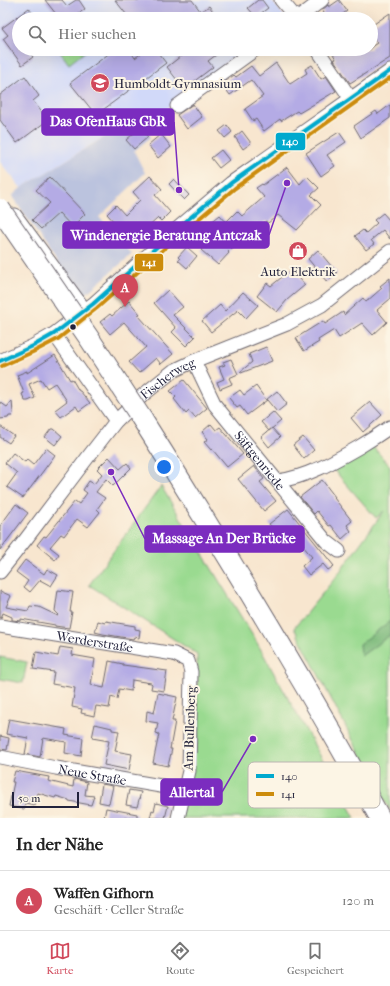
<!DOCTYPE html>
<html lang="de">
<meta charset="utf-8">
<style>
:root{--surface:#fff;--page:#f2f2f2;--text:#222;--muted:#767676;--line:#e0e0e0;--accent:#d1495b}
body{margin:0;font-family:"IM FELL French Canon",serif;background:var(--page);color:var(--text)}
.scale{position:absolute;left:12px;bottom:10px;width:67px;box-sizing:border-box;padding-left:4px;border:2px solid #22223b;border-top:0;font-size:11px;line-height:14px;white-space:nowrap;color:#22223b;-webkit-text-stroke:3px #fcf5e5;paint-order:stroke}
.you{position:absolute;left:164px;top:467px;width:14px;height:14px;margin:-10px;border:3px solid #fff;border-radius:50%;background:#1a73e8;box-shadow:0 0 0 6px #1a73e833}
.badge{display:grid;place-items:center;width:26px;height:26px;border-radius:50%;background:var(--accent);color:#fff;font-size:13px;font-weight:700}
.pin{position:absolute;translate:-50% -33px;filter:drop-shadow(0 1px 2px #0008)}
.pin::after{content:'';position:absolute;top:21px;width:14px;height:12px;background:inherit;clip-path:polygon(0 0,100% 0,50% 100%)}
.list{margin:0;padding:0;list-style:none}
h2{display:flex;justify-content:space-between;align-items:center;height:52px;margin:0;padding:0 16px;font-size:17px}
h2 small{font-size:13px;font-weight:400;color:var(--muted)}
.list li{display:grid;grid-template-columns:26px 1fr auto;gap:12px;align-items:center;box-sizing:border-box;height:60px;padding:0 16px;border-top:1px solid var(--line)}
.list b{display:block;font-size:15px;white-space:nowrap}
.list p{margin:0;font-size:13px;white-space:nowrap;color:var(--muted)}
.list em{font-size:13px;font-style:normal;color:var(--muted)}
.icon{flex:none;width:22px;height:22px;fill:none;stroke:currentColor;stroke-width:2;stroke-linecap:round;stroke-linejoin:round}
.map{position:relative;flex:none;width:390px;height:818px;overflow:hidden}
.search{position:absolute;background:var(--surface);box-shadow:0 4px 16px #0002;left:12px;right:12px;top:12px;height:44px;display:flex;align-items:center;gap:10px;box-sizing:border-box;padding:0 14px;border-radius:22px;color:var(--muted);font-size:15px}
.sheet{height:112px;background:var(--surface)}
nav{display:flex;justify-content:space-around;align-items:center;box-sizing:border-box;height:56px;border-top:1px solid var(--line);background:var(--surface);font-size:11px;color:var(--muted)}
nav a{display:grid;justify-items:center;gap:2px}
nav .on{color:var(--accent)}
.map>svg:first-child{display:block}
.built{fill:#d1d9f9}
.industrial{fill:#bbc3de}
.green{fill:#9ada90;stroke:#5e7e66}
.forest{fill:#7bba7a;stroke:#4e6e5a}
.building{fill:#b4abe5}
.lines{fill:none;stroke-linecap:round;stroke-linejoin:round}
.minor-casing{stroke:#6d676f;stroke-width:15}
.highway-casing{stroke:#6d676f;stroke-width:22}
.minor{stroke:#fff;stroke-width:13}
.highway{stroke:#fff;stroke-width:20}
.highway-bridge-casing{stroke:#6d676f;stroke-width:22;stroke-linecap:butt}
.highway-bridge{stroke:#fff;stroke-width:20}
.bus-1-casing{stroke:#fcf5e5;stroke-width:7}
.bus-2-casing{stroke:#fcf5e5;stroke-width:7}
.bus-1{stroke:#00a9ce;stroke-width:4}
.bus-2{stroke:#cc8c0c;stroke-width:4}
.bus-dot{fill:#22223b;stroke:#fcf5e5;stroke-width:1.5}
.labels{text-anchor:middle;stroke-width:4;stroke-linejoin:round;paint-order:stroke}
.poi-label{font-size:13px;fill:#22223b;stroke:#fcf5e5;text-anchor:start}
.street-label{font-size:13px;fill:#22223b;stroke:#fcf5e5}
.key{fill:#fcf5e5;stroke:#bbb6b2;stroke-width:1}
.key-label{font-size:11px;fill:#22223b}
.leader{fill:none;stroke:#7b2cbf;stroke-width:1.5}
.callout-dot{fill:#7b2cbf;stroke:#fcf5e5;stroke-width:1.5}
.callout{fill:#7b2cbf;stroke:#7b2cbf;stroke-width:1.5}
.callout-label{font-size:14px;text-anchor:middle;font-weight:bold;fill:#fff}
.line-badge{stroke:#fcf5e5;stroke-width:1.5}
.badge-label{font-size:11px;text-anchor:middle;font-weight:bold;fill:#fff}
</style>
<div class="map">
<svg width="390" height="818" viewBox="0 0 390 818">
<rect width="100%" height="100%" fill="#fcf5e5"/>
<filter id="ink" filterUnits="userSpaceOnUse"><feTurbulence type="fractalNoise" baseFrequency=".025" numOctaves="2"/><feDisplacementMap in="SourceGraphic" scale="8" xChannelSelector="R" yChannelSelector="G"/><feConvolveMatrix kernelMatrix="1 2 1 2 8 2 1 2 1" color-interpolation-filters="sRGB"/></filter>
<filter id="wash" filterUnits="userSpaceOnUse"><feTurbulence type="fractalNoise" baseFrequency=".012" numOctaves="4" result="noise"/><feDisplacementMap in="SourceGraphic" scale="16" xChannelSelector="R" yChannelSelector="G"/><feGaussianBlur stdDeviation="0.9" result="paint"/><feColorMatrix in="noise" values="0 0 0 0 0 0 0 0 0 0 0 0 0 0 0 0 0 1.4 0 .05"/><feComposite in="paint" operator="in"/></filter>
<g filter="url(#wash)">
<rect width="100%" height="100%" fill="#f8e6cf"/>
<!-- built -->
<path class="built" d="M0,0h271l15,18 -2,1h-265v30h226l-101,77 -8,-9 -115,71 -21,-26z"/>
<!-- industrial -->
<path class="industrial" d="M137,117l14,20 -17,14 11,22 -46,44 33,37 -51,44 -69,-102 9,-8z"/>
<!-- green -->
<path class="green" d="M63,49h23l1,1 -18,14 -9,-12z
M373,447l17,19v345l-96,-183 42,-51 48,-66 -8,7 -43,-49z
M161,486l95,155 99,177h-175l18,-84 -1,-80 -108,-69z
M0,657l27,5 -4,21 -23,-4z"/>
<!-- forest -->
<path class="forest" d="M390,621v14l-29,21 -1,-12z"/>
<g id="blocks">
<!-- building -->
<path class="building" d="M45,0h17l5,6 9,-6h3l6,9 -14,10h-22l7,-5z
M115,0h77l9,12 8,-6 10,13h-17l-3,-5 -6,5h-63z
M258,0h4l6,8 -12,9 -8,-9z
M339,0l8,11 -11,8h-20l8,-6 -2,-3 6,-5 1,2z
M29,8l7,11h-17v30h8l6,8 -11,8 -19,-26 5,-4 -6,-7z
M390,13v45l-40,25 -16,-23 2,-1 -6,-10h41v-2l6,-4 -6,-9v-8z
M115,49h14l6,9 12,-9h8l11,14 -70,52 -26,-32z
M190,49h34l-16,12 5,6 -29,22 -17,-22z
M276,63l14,21 17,-11 -2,-4 7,-4 9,14 5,-3 10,15 -37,22 -2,-2 -16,10 -1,-2 -16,12 -8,-12 -3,2 -8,-12 18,-13 -12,-16 -21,15 -8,-11 12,-9 2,2 15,-11 8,10z
M25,76l14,20 -6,5 15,19 -31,23 -17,-23v-25z
M193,104l9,13 -15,12 -10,-14z
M390,105v13l-29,20 -7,-12 22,-15 2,3z
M227,125l5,7 -7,6 -6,-7z
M140,128l8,9 -14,12 -8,-9z
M242,131l9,12 -8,6 -8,-12z
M339,132l7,10 -19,13 8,11 -14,10 -15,-23z
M161,134l10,13 -13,11 -10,-13z
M221,150l8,10 -10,8 -8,-10z
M287,167l13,17 7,-8 12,12 -8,7 10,10 -24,25 -19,-15 -10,8 -2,-2 -9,8 -3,-3 -26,26 1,1 -11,12 -17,-15 8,-8 -7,-7 8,-9 -1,-2 11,-9 6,7 11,-11 5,5 22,-19 -8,-9 6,-4 1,1z
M150,176l12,13 -7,6 15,17 -9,9 -3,-3 -14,13 3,4 -11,11 -29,-32 9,-9 9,10 15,-15 -7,-8z
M50,177l35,37 -13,13 -13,-14 -18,16 -9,-9 18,-17 -14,-13z
M174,179l15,16 -5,5 -15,-16z
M383,213l7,8v18l-7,-9 -12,10 3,4 -8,6 -11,-14 8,-6 3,3 11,-10 -3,-3z
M187,247l10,9 -10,12 -9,-8 2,-1 -2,-2z
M318,250l19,23 -10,9 -19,-23z
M292,269l13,16 -18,15 -10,12 -20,-16 10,-13 4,3z
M390,278v21l-13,11 10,12 -14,13 -11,-12 -23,15 -5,-8 -16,10 1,2 -15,9 -8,-13 27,-17 2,3 18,-12 1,3 19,-17 3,4 16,-14 -2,-2z
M168,290l15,17 -10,8 22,22 -9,9 -14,-14 4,-4 -22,-25z
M243,292l15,13 -12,13 -8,-8 -27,22 -9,-11 18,-16 5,6z
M129,301l11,13 -2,1 35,39 -12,10 -5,-6 -17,15 -10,-11 17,-15 -22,-25 -14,12 -10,-12 10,-8 2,2z
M266,347l6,14 -31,12 -1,-1 12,-10 -3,-8z
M55,355l15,25 2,-1 7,12h1l10,12 -11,8 -3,-5 -15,11 -6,-7 12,-9 -12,-18 -8,5 -6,-9 -12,5 6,14 -7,3h-3l-3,-7 2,-1 -7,-18 10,-4v2z
M231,359l7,15 -9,4 3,6 -12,5 -3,-7 7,-3 -5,-12 6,-2 -2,-3z
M184,380l23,28 -12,10 -6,-7 -3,3 -12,-15 2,-2 -6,-6z
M256,386l10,14 11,-9 10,13 -10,8 -10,-12 -20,15 -7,-9 -3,2 -8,-10 11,-8 4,5z
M12,401l1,12 -1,3h-3l-1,2 -8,1v-17l7,5z
M370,402l12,13 -19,17 -12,-14z
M273,412l8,9 -12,10 -8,-9z
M211,424l5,6 4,-3 23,27 -16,13 -15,-18 -1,1 -7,-8 4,-3 -6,-7z
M0,426l14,10 -5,7 -9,-6z
M272,428l8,9 -11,10 -8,-10z
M51,429h3l8,7 -7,9 -10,-8z
M303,437l11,13 -10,9 -11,-14z
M46,448l9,7 -32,43 -16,-11 10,-14 -12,-10 8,-10 12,9 2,-2 6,5z
M109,457l11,12 7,-6 4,5 -18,18 -7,-7 -10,13 9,6 -8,11 3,3 -12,15 -11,-8 -13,17 -3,-2 -11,13 9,7 -4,6 -18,-15 7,-9 2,1 29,-36 4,3 8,-11 -4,-3 6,-9 5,3 8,-10 -5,-5z
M254,466l10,13 -4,3 16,19 -12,10 -26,-32z
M322,480l13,17 -1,1 18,23 -5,4 4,6 -9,8 -11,-14 -2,1 -12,-15 -3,3 -14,-17z
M16,504l12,9 -28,37v-24z
M288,509l46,57 -6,4 -5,-6 -14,11 -7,-9 10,-9 -13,-16 -10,8 -20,-25z
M25,560l19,14 3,-5 11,6 -7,11 -11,-6 1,-1 -11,13 -6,-5 4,-6 -12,-9z
M58,590l15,2 -3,20h2l-3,16 -14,-2v-1l-34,-6v2l-9,-1v-3l-9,-4 -2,5h-1v-27l11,5 -5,11 22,4 2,-5 9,1 19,9 1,-1 -4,-4z
M98,621l7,2 1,-2 29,5v3l5,1 -1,8 -5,-1 -1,2 -30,-5 -8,-2z
M60,647l13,2 -1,6 23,4 -4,26 13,3 5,-27 14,3v1l44,6 -3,20 -13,-2 1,-5 -1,-1 -19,-3 -1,11 -12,-2 -2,10 -6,-2 -2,11 -13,-2 -2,10 -13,-3 1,-4 -10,-2 3,-19 -23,-4 2,-12 -21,-3 3,-17 22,4z
M158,693l19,4 -5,24h3l-5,28h2l-4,17 -15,-3 6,-29 -3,-1 2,-10 -12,-2 1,-10 7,2z
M9,719l57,10 -1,6 18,3 -2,18 -16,-3 1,-11 -23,-4 -3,19 -15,-3 3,-16 -22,-4z
M95,724l17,4v2l7,1 -4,20 17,3 -3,16 -25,-5 5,-24 -17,-3z
M0,736l9,2 -2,12 -7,-1z
M15,771l34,6 -1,4 25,6 1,-8 13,3 -2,13 9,1 -3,9 -22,-4v-1l-13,-4 -1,2 -17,-5 -3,12 -10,-2 -1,6 -15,-3 5,-24h-2z
M102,784l11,2 -4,18 -10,-2z
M129,790l12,2 -4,15 -11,-2z
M156,803l12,3 -3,12h-15l2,-8 2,1z
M106,808l31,6v4h-33z"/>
</g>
</g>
<g filter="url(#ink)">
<use href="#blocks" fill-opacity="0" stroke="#6d676f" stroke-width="1"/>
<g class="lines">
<defs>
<g id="minor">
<path d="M281,0l16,19"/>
<path d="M297,19l25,-19"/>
<path d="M317,49l34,50"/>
<path d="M177,106l79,-57"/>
<path d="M15,215l70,95"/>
<path d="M54,334l62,87"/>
<path d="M0,361l33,-15 21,-12 39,-30 85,-76 53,-45 159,-112"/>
<path id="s1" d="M194,361l21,44 111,136 13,10"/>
<path d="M278,481c29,-4 55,-19 81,-34 10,-6 21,-13 31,-20"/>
<path id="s2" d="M0,572l26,-33 62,-82 28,-36 27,-26 30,-24 21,-10 93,-37 35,-19 68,-54"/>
<path id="s3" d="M0,626l174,28 14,7 3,11 -2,99 -11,47"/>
<path id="s4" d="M0,757l56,11 128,22"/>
</g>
<path id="highway" d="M142,419c83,131 163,263 238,399"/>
</defs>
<!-- minor casing -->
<use href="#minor" class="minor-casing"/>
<!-- highway casing -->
<use href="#highway" class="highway-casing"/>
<!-- minor -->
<use href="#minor" class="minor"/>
<!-- highway -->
<use href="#highway" class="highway"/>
<defs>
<path id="highway-bridge" d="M0,209l89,129 53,81"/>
</defs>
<!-- highway-bridge casing -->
<use href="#highway-bridge" class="highway-bridge-casing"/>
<!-- highway-bridge -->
<use href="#highway-bridge" class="highway-bridge"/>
<defs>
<path id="bus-1" d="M0,361l33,-15 21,-12 39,-30 85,-76 53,-45 159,-112"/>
<path id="bus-2" d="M2,366l33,-15 23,-12 39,-31 85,-75 53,-45 155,-110"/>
</defs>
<!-- bus-1 casing -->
<use href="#bus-1" class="bus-1-casing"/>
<!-- bus-2 casing -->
<use href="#bus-2" class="bus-2-casing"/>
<!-- bus-1 -->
<use href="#bus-1" class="bus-1"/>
<!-- bus-2 -->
<use href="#bus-2" class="bus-2"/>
</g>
</g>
<!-- icons -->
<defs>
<symbol id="school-disc" viewBox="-11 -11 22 22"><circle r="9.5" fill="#d1495b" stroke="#fcf5e5"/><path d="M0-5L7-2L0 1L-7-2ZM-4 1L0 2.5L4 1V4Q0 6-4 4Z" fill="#fff"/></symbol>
<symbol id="shop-disc" viewBox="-11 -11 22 22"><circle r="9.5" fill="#d1495b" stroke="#fcf5e5"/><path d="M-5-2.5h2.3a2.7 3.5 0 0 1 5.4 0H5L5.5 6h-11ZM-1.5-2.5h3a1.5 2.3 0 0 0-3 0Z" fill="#fff"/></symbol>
</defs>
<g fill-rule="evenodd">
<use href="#school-disc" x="89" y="72" width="22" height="22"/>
<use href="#shop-disc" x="287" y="240" width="22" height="22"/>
</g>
<!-- markers -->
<circle class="bus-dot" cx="73" cy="327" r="3.5"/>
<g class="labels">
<!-- poi labels -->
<g class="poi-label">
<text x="114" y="88">Humboldt-Gymnasium</text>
<text x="298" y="276" text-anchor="middle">Auto Elektrik</text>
</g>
<!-- street labels -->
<g class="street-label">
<text dy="5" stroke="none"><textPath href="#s2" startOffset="258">Fischerweg</textPath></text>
<text dy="5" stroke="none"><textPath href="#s1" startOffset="120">Säftgenriede</textPath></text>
<text dy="5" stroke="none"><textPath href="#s3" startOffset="96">Werderstraße</textPath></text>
<text transform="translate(189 728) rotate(-88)" y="5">Am Bullenberg</text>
<text dy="5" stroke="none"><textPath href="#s4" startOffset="94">Neue Straße</textPath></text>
</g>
</g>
<!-- legend -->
<rect x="248" y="762" width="132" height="46" rx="6" class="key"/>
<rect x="256" y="774" width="18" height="4" fill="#00a9ce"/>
<rect x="256" y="792" width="18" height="4" fill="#cc8c0c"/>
<g class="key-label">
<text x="281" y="780">140</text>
<text x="281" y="798">141</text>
</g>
<!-- callouts -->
<path class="leader" d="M179 190L174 122M287 183L269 235M111 472L145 539M253 739L222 792"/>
<g class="callout-dot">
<circle cx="179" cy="190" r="4"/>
<circle cx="287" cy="183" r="4"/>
<circle cx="111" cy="472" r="4"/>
<circle cx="253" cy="739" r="4"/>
</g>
<g class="callout">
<rect x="42" y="109" width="132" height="26" rx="4"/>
<rect x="63" y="222" width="206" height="26" rx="4"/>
<rect x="145" y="526" width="159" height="26" rx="4"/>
<rect x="161" y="779" width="61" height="26" rx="4"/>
</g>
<g class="callout-label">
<text x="108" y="126">Das OfenHaus GbR</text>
<text x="166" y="240">Windenergie Beratung Antczak</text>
<text x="224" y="543">Massage An Der Brücke</text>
<text x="192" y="797">Allertal</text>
</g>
<g class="line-badge">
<rect x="275" y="132" width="31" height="19" rx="4" fill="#00a9ce"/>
<rect x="134" y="253" width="30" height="19" rx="4" fill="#cc8c0c"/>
</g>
<g class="badge-label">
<text x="290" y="145">140</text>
<text x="149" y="266">141</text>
</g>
</svg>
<div class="scale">50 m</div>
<div class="you"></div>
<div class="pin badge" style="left:125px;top:307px">A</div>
<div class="search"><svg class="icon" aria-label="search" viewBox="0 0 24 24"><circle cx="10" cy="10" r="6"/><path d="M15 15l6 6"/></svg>Hier suchen</div>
</div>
<section class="sheet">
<h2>In der Nähe<small></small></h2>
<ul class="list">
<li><span class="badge">A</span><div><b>Waffen Gifhorn</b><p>Geschäft · Celler Straße</p></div><em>120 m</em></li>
</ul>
</section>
<nav>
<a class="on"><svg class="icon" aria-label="map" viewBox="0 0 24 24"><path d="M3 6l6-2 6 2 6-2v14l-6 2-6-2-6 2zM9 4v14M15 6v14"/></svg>Karte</a>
<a><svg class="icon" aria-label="directions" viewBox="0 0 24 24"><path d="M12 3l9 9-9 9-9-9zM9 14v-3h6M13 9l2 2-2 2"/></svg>Route</a>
<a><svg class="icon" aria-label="saved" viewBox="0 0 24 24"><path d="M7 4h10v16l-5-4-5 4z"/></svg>Gespeichert</a>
</nav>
